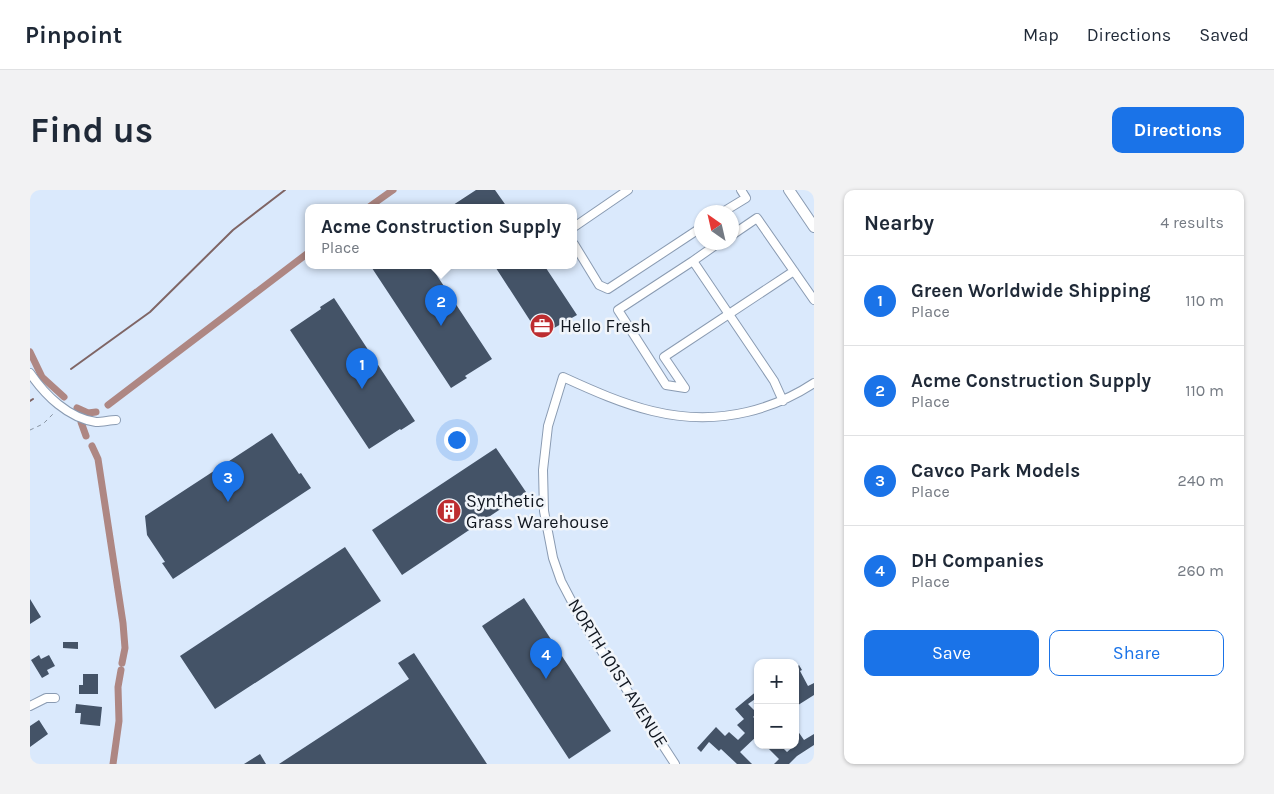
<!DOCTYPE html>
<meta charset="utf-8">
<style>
:root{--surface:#fff;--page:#f2f2f3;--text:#1f2937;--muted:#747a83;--line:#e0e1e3;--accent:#1a73e8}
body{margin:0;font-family:Karla,sans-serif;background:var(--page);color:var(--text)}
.controls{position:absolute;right:15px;bottom:15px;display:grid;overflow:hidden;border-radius:10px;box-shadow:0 1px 4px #0004}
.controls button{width:45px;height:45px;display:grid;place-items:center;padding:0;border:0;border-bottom:1px solid var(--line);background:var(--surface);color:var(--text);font:25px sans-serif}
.compass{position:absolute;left:664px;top:15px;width:45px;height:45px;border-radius:50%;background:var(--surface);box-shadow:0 1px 4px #0004;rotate:326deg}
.you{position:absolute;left:426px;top:249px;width:18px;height:18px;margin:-12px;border:4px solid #fff;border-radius:50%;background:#1a73e8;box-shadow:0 0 0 8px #1a73e833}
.badge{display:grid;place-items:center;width:32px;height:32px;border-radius:50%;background:var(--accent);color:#fff;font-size:16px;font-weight:700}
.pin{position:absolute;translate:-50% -41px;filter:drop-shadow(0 1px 2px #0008)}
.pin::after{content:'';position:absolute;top:26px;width:18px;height:15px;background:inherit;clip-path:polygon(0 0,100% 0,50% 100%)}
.popup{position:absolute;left:275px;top:14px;width:272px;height:65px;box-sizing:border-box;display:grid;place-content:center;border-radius:10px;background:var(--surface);filter:drop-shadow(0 1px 4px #0005);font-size:16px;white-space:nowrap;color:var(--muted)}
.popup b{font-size:19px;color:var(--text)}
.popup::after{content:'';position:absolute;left:50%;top:100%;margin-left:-10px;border:10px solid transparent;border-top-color:var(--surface)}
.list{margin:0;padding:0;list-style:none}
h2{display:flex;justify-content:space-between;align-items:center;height:65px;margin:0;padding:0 20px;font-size:21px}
h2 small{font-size:16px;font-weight:400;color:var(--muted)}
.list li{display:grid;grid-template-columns:32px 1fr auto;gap:15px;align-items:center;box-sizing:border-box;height:90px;padding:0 20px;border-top:1px solid var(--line)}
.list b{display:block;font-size:19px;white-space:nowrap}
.list p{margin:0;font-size:16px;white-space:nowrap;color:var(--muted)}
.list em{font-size:16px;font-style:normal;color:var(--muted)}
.actions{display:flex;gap:10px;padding:15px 20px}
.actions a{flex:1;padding:11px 0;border:1px solid var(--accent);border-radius:10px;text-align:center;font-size:18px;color:var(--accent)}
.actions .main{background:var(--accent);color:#fff}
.map{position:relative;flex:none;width:784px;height:574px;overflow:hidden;border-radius:10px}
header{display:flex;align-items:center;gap:30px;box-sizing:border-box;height:70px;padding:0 25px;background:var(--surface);border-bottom:1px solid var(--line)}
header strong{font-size:24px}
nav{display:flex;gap:28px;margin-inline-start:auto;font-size:18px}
.intro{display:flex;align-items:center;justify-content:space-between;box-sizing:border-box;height:120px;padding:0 30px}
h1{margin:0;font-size:35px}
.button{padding:12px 22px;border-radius:10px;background:var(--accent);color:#fff;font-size:18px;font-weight:700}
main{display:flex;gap:30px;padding:0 30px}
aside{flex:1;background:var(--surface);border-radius:10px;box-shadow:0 1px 4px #0004}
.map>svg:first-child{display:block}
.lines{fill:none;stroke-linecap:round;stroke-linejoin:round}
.stream{stroke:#7f6565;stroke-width:2}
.canal{stroke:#ae8783;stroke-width:7}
.building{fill:#445367}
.minor-casing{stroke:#8a9bb2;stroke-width:10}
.major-casing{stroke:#8a9bb2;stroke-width:12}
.path{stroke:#8995a3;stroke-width:1;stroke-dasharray:4 4;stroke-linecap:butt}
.minor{stroke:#fff;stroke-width:8}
.major{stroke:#fff;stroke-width:10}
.labels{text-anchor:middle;stroke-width:5;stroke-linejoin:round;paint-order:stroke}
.poi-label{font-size:18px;fill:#111720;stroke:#f1f5fa;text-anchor:start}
.street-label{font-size:18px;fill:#111720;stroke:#f1f5fa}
</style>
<header>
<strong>Pinpoint</strong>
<nav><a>Map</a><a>Directions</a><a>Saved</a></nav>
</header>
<div class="intro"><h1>Find us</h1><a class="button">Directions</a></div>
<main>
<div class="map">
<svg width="784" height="574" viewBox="0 0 784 574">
<rect width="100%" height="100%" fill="#dae9fc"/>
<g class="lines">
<!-- stream -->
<path class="stream" d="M41,179l79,-57 83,-82 52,-40
M0,211l3,-2"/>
<!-- canal -->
<path class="canal" d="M339,17l24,-17
M0,162l12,25 22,20
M78,215l200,-152
M47,218l11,5 8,-1
M51,232l5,14
M62,256l6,13 25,164 2,25 -3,15
M83,574l6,-43 -1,-34 3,-17"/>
</g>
<!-- building -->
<path class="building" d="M446,0h19l12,17h-57z
M340,75h60l62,94 -27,17 2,2 -16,10z
M464,75h50l33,50 -37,21z
M304,108l81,123 -14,9 -1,-1 -31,20 -79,-119 31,-21 -1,-2z
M242,243l27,41 2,-1 10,15 -138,91 -11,-16 3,-1 -18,-27 -2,-19z
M466,258l30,44 -124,83 -30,-45z
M315,357l36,54 -166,108 -35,-53z
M494,408l87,133 -42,28 -87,-133z
M0,409l11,18 -11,7z
M33,452h15v7l-15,-1z
M384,463l73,111h-208l130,-85 -11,-16z
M9,465l2,4 8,-4 6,11 -8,4 2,4 -7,4 -11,-18z
M765,474l2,3 2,-2 3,5 -2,1 8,15 6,-3v12l-19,12z
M53,484h15v20h-19v-9h4z
M728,500v7l-10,7 9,9 -4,4 5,4v14l-18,17 12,12h-15l-16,-15 -2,2 -10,-9 -8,10 -4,-4 19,-21 9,9 4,-4 9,8 7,-7 -8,-8 7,-6 -9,-10z
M46,514l26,3 -2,19 -20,-2 1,-11h-6z
M9,530l9,14 -18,13v-21z
M765,537l9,13 10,-6v11l-17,11 -8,8h-15l5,-5 -14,-14h15l7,7 8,-7z
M230,564l6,10h-22z"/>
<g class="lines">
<defs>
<path id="minor" d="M693,22l23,-14 -5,-8
M544,37l54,-37
M702,45l25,-17 57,82
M690,52l-27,19 81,120 9,20
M544,54l25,41 9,4 94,-62
M663,71l-75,49 48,75 19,3 -21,-31 130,-86
M0,183c15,22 38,45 66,49 7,0 14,-2 20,-2
M0,516l16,-8h9
M645,574l-93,-143 -21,-40 -8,-23 -9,-47 -1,-41 5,-44 15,-49c61,28 116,51 184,35 25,-6 46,-15 67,-29"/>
<path id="major" d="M759,0l25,37"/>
</defs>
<!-- minor casing -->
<use href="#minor" class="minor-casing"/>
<!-- major casing -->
<use href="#major" class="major-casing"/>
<!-- path -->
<path class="path" d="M0,240l13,-6 12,-12"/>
<!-- minor -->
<use href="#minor" class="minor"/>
<!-- major -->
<use href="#major" class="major"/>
</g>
<!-- icons -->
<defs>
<symbol id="office-disc" viewBox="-11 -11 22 22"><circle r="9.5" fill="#bd2d30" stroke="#f1f5fa"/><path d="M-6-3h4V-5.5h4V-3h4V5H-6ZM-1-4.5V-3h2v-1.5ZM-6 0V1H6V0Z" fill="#fff"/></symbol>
<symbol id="building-disc" viewBox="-11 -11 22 22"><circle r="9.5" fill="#bd2d30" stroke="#f1f5fa"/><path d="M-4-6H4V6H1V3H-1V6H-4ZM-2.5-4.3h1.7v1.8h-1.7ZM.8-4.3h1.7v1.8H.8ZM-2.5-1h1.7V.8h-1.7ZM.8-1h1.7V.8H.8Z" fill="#fff"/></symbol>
</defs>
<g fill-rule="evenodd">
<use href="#office-disc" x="498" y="122" width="28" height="28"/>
<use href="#building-disc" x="405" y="307" width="28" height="28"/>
</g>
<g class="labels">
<!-- poi labels -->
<g class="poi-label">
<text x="530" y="142">Hello Fresh</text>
<text x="436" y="317">Synthetic<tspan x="436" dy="21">Grass Warehouse</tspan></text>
</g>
<!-- street labels -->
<g class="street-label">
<text transform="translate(588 483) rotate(58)" y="6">NORTH 101ST AVENUE</text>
</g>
</g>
</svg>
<div class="controls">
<button>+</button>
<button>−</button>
</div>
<svg class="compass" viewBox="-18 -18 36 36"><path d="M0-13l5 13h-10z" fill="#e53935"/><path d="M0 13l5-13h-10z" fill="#747a83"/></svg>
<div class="you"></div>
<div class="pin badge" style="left:332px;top:199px">1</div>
<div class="pin badge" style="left:411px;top:136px">2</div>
<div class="popup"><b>Acme Construction Supply</b>Place</div>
<div class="pin badge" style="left:198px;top:312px">3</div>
<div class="pin badge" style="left:516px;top:489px">4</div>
</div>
<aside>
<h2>Nearby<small>4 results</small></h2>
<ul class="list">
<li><span class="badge">1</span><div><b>Green Worldwide Shipping</b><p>Place</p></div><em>110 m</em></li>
<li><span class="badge">2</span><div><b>Acme Construction Supply</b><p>Place</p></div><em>110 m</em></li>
<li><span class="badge">3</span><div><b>Cavco Park Models</b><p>Place</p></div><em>240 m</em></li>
<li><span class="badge">4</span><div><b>DH Companies</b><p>Place</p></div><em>260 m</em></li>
</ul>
<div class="actions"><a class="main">Save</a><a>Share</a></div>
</aside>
</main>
